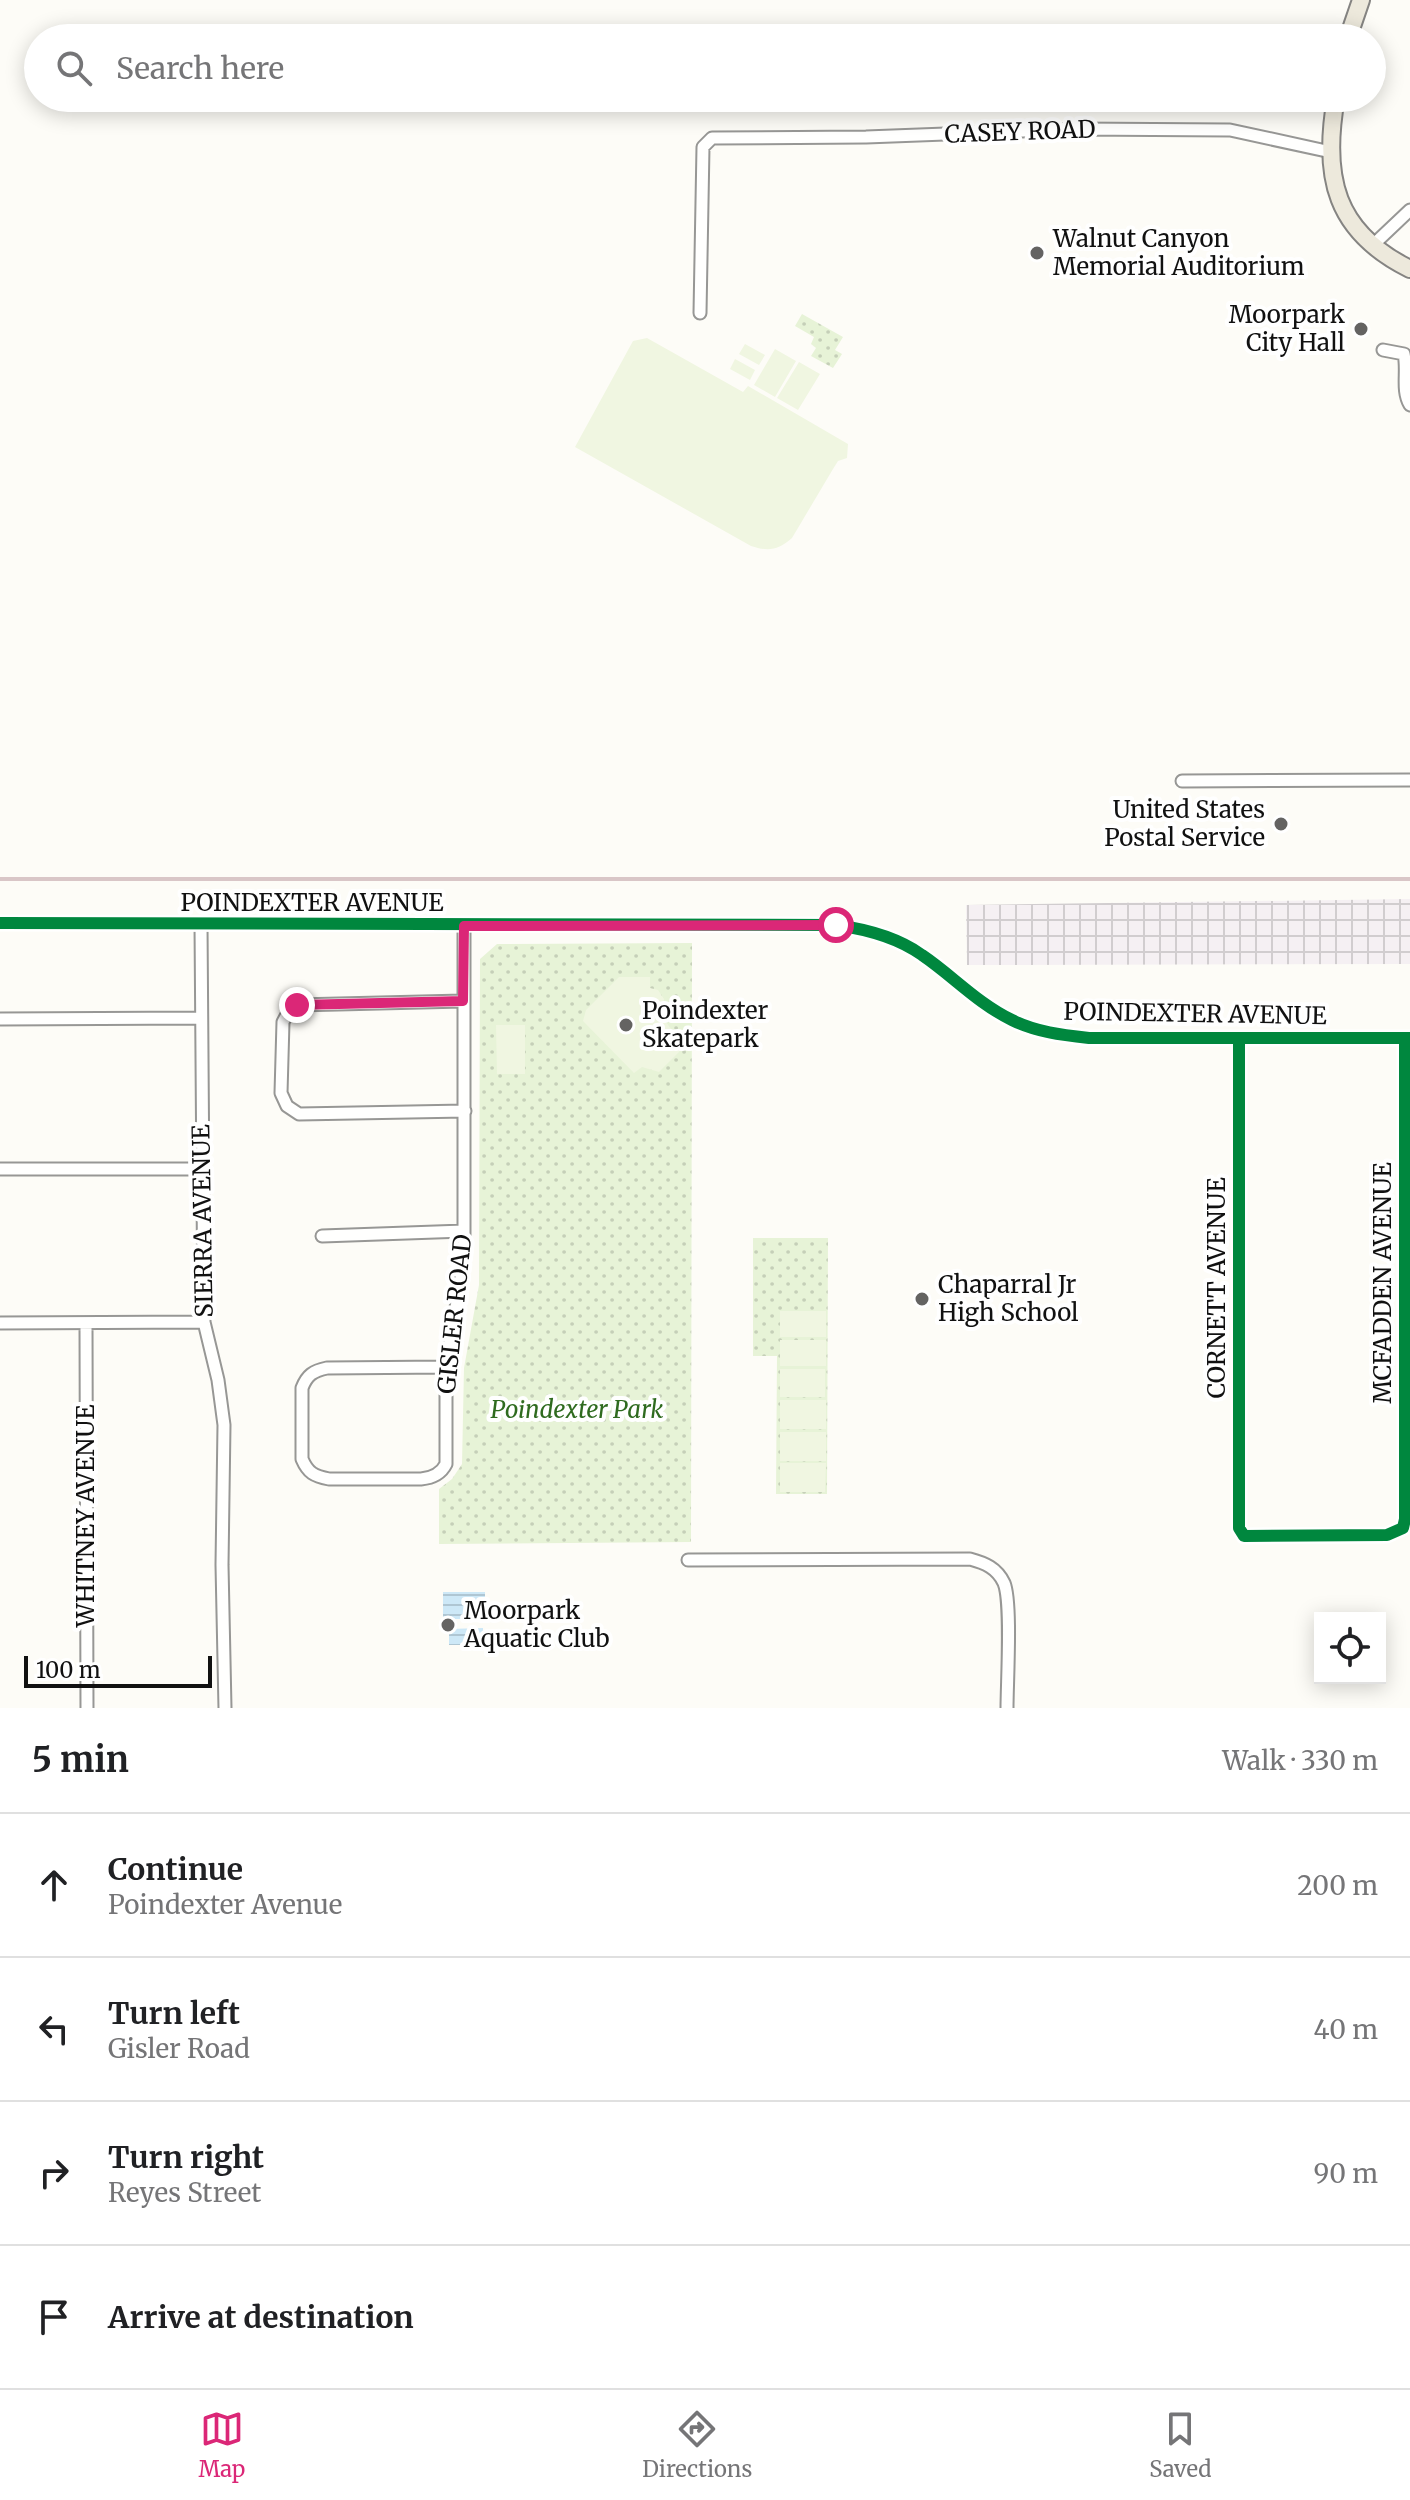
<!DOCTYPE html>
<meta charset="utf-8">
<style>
:root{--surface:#fff;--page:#f6f6f6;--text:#202124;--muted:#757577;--line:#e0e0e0;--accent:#db2777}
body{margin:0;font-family:Merriweather,serif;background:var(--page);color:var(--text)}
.controls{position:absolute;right:24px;bottom:24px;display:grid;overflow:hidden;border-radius:0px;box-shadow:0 4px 20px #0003}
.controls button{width:72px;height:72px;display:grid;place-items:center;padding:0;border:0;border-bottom:2px solid var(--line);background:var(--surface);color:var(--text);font:40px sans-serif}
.scale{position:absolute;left:24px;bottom:20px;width:188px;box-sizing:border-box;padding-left:8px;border:4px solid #111;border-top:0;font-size:22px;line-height:28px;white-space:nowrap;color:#111;-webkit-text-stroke:6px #fff;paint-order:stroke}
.stop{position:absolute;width:24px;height:24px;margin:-18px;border:6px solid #db2777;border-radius:50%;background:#fff}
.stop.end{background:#db2777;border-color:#fff;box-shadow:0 2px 8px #0008}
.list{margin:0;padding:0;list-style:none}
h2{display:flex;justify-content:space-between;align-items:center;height:104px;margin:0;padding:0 32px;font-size:34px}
h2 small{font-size:26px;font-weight:400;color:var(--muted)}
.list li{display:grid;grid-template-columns:52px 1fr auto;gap:24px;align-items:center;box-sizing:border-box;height:144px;padding:0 32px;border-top:2px solid var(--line)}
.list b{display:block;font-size:30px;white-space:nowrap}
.list p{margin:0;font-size:26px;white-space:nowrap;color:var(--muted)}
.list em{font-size:26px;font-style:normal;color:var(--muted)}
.icon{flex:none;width:44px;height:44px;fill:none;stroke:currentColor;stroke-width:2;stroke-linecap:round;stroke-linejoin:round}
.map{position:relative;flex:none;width:1410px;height:1708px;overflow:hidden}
.search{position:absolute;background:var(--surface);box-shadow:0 4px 20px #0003;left:24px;right:24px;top:24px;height:88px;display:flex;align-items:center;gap:20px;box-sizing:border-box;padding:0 28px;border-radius:44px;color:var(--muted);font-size:30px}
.sheet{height:680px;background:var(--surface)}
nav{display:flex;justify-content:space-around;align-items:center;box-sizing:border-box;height:112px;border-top:2px solid var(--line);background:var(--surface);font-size:22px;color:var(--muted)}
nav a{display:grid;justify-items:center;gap:4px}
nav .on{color:var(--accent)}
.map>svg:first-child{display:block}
.industrial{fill:url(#industrial-grid)}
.park{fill:url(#park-dots)}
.pitch{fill:#f0f6e1}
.water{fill:url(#water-rules)}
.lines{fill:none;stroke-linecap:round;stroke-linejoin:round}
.minor-casing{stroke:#979795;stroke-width:15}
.primary-casing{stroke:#858482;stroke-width:20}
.minor{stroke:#fffffe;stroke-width:11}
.primary{stroke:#ede9dc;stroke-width:16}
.rail{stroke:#d9c6c7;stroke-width:4}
.cycleway-casing{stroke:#fff;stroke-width:17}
.cycleway{stroke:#00873e;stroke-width:12}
.route{stroke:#db2777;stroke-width:10}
.poi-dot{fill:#646362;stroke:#fff;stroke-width:3}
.labels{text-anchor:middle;stroke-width:8;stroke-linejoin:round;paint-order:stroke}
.street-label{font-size:24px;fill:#111;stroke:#fff}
.poi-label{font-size:24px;fill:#111;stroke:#fff;text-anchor:start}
.park-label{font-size:24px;font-style:italic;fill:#2f6b1f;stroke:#fff}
</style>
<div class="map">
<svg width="1410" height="1708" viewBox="0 0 1410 1708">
<defs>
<pattern id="industrial-grid" width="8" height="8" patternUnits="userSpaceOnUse" patternTransform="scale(2)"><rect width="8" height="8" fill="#f5f0f3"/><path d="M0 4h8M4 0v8" fill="none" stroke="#d1cdcf"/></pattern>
<pattern id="park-dots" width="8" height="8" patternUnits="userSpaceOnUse" patternTransform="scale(2)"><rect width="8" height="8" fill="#e7f3d7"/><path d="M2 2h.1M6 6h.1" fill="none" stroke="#c5cfb8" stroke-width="1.8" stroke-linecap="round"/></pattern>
<pattern id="water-rules" width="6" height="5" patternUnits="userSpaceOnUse" patternTransform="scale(2)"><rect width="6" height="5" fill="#cde8f7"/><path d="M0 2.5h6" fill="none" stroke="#afc6d3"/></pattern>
</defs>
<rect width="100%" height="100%" fill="#fdfcf7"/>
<!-- industrial -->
<path class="industrial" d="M1410,899v65l-443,1 -1,-60z"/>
<!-- park -->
<path class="park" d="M802,314l41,23 -8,13 7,4 -9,14 -22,-12 5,-8 -5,-4 3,-7 -19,-11z
M692,943l-1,599 -252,2v-55l13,-10 10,-15 2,-96 15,-83 1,-326 17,-15z
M753,1238h75l-1,256h-51l1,-138h-24z"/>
<!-- pitch -->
<path class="pitch" d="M647,338l96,54 5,-6 100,58 -1,14 -9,3 -5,8 -41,69c-14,12 -23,14 -41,8l-176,-99 58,-106z
M745,344l20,11 -6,10 -20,-11z
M775,349l21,12 -21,36 -21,-12z
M735,359l20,11 -5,10 -20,-11z
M799,362l21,12 -22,36 -21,-12z
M619,977h31v11l8,2 6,9 -1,19 19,26 -3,8 -20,20 -17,-5 -8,6 -51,-52 3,-11z
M496,1025h29v49h-28z
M780,1311h46v26h-46z
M780,1340h46v26h-46z
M780,1369h45v28h-45z
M780,1400h46v29h-46z
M780,1432h46v29h-46z
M780,1463h46l-1,29h-45z"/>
<!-- water -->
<path class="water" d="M443,1592h42v27h-42z
M483,1628v17h-34v-16z"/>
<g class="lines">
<defs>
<path id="minor" d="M1373,245l37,-35
M700,313l3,-166 9,-9 154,-1 210,-8 154,1 101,22
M1383,350l21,4c4,17 -3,36 6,51
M1182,781l228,-1
M0,923l836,2c29,4 61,12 86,30 31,21 55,48 90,65 24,12 50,15 77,18h321
M201,924l3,398 14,58 6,45 -2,140 3,143
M463,1001l-166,4 -7,4 -7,13 -2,71 6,13 12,8 166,-3
M0,1019l201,-1
M1239,1039v489l5,8 143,-1 16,-7 2,-9v-481
M0,1169h202
M322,1236l142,-5
M0,1323l204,-1
M86,1323l1,385
M446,1367l-119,1c-14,3 -20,7 -25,20v71c6,14 12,17 27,20h92c11,-1 20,-5 25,-15v-97l18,-107v-334
M688,1560l282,-1c15,4 27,9 34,24 8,19 3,99 3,125"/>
<path id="primary" d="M1348,38l13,-38
M1336,98c-14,79 -1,134 74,171"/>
</defs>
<!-- minor casing -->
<use href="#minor" class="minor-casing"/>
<!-- primary casing -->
<use href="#primary" class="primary-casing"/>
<!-- minor -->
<use href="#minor" class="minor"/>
<!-- primary -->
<use href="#primary" class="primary"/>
<!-- rail -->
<path class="rail" d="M0,879h1410"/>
<defs>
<path id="cycleway" d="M0,923l836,2c29,4 61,12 86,30 31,21 55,48 90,65 24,12 50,15 77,18h321
M1239,1039v489l5,8 143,-1 16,-7 2,-9v-481"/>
</defs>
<!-- cycleway casing -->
<use href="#cycleway" class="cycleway-casing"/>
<!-- cycleway -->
<use href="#cycleway" class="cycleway"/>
</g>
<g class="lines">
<!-- route -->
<path class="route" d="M297,1005l166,-4 1,-75 372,-1"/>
</g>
<!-- markers -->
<g class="poi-dot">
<circle cx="1037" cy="253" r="8"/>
<circle cx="1361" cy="329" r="8"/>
<circle cx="1281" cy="824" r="8"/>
<circle cx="626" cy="1025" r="8"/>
<circle cx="922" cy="1299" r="8"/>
<circle cx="448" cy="1625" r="8"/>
</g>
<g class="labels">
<!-- street labels -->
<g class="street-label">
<text transform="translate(1020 132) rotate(-2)" y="8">CASEY ROAD</text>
<text x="312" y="911">POINDEXTER AVENUE</text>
<text transform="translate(1195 1014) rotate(1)" y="8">POINDEXTER AVENUE</text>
<text transform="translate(203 1221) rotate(-91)" y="8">SIERRA AVENUE</text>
<text transform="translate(1383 1283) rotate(-90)" y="8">MCFADDEN AVENUE</text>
<text transform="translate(1217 1288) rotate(-90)" y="8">CORNETT AVENUE</text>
<text transform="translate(455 1314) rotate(-84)" y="8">GISLER ROAD</text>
<text transform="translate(86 1516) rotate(-90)" y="8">WHITNEY AVENUE</text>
</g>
<!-- poi labels -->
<g class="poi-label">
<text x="1053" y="247">Walnut Canyon<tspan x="1053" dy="28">Memorial Auditorium</tspan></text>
<text x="1345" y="323" text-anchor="end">Moorpark<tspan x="1345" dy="28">City Hall</tspan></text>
<text x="1265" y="818" text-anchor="end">United States<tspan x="1265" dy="28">Postal Service</tspan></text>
<text x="642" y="1019">Poindexter<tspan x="642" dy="28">Skatepark</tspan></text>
<text x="938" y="1293">Chaparral Jr<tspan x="938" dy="28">High School</tspan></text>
<text x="464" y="1619">Moorpark<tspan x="464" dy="28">Aquatic Club</tspan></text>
</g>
<!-- park labels -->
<g class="park-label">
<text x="577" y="1418">Poindexter Park</text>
</g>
</g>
</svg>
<div class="controls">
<button><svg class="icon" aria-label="locate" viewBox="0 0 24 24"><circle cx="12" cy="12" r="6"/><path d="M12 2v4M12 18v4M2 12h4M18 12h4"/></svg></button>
</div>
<div class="scale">100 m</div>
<div class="stop" style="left:836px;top:925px"></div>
<div class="stop end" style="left:297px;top:1005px"></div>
<div class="search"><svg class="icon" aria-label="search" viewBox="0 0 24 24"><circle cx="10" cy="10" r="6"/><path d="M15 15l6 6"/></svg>Search here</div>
</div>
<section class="sheet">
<h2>5 min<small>Walk · 330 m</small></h2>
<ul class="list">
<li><svg class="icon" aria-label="ahead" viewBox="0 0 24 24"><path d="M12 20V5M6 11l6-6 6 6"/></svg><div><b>Continue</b><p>Poindexter Avenue</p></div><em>200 m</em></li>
<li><svg class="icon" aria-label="left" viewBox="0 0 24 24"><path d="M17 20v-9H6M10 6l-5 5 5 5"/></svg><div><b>Turn left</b><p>Gisler Road</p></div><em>40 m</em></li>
<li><svg class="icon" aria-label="right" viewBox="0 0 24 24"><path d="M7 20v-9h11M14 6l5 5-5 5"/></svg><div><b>Turn right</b><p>Reyes Street</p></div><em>90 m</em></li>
<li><svg class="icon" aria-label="arrive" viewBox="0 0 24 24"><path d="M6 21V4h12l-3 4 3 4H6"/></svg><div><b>Arrive at destination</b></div></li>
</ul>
</section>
<nav>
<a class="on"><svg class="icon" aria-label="map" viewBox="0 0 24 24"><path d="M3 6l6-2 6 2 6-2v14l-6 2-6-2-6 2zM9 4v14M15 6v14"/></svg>Map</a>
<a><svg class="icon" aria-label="directions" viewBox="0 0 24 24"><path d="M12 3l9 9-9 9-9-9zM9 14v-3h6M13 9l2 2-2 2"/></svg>Directions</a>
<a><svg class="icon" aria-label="saved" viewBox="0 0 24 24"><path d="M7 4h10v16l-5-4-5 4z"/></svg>Saved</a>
</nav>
